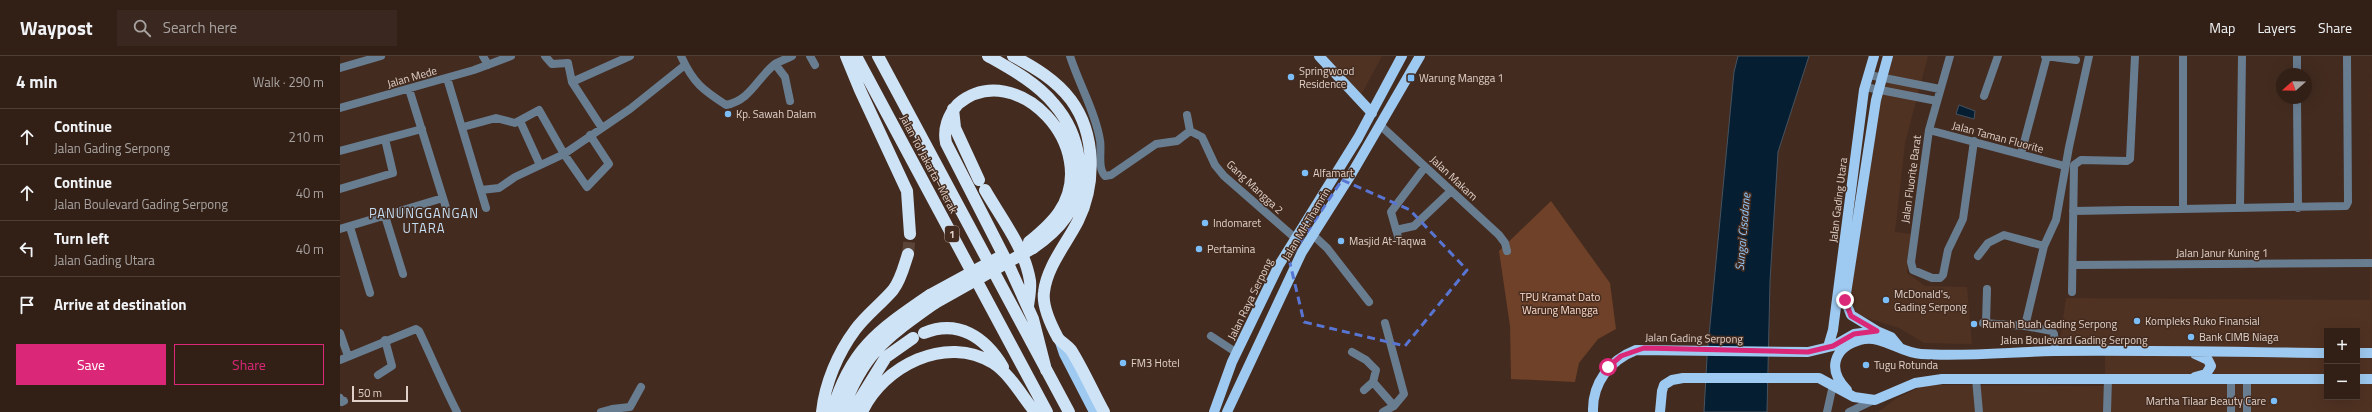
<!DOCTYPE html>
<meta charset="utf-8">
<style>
:root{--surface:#322017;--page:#3a2820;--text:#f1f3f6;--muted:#a8a3a1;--line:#4d3e36;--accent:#db2777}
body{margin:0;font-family:"Titillium Web",sans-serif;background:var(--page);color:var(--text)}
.controls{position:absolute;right:12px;bottom:12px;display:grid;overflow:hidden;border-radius:0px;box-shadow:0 4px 16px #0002}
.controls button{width:36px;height:36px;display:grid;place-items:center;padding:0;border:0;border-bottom:1px solid var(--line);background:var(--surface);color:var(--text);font:20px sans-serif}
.compass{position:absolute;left:1936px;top:12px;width:36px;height:36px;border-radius:50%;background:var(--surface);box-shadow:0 4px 16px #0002;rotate:250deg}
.scale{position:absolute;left:12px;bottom:10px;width:56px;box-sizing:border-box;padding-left:4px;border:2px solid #e0d0c8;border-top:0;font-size:11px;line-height:14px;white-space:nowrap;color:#e0d0c8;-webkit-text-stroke:3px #432b1f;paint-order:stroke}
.stop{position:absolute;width:12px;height:12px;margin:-9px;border:3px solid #db2777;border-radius:50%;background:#fff}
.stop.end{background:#db2777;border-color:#fff;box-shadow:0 1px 4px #0008}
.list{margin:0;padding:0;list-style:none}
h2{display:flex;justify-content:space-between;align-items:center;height:52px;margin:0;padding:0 16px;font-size:17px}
h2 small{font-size:13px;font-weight:400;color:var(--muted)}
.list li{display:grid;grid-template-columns:26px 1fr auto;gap:12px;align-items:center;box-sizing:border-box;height:56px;padding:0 16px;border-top:1px solid var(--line)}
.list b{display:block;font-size:15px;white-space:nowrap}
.list p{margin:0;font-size:13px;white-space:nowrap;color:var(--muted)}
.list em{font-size:13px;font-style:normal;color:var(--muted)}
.actions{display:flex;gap:8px;padding:12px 16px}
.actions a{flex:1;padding:9px 0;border:1px solid var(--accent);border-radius:0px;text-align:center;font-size:14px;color:var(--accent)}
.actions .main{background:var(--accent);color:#fff}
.icon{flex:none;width:22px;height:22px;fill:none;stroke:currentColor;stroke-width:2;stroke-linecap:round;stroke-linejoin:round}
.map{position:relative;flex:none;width:2032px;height:356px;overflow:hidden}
header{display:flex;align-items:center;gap:24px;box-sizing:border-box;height:56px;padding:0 20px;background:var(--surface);border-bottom:1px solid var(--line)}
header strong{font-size:19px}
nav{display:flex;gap:22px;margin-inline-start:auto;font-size:14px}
.search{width:280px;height:36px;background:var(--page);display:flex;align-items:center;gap:10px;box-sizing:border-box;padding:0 14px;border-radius:0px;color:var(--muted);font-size:15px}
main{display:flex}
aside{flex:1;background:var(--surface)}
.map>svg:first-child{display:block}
.built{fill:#503222;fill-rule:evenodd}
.green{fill:#6e4128}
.water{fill:#051e32;stroke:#47535f}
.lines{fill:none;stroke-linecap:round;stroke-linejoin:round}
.highway-tunnel{stroke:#5b4438;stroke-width:12;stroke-dasharray:12 6;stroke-linecap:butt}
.minor{stroke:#697d91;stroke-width:8}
.major{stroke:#9ec9f0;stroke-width:10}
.highway{stroke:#cfe3f6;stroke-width:12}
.highway-bridge{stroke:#cfe3f6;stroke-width:12}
.route{stroke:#db2777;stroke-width:5}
.marked{fill:none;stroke:#5875d3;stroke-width:3;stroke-dasharray:8 5;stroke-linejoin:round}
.poi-dot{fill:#7cbef9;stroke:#432b1f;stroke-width:1.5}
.labels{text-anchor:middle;stroke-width:3;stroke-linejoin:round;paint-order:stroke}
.shield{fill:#432b1f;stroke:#b19e95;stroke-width:1}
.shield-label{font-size:10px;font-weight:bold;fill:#e0d0c8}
.poi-label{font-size:11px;fill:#e0d0c8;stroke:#432b1f;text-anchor:start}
.street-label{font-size:11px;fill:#e0d0c8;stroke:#432b1f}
.park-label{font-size:11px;fill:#fedbca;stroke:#432b1f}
.water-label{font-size:12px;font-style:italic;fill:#94ccfe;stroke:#432b1f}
.quarter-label{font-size:13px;letter-spacing:1px;fill:#c6def4;stroke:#432b1f}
</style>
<header>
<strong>Waypost</strong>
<div class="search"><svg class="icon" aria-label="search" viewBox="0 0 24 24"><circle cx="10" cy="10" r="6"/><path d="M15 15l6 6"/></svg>Search here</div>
<nav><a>Map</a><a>Layers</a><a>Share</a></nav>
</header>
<main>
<aside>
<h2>4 min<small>Walk · 290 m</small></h2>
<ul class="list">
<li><svg class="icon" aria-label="ahead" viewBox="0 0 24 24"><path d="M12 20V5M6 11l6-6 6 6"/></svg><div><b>Continue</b><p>Jalan Gading Serpong</p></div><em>210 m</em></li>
<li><svg class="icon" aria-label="ahead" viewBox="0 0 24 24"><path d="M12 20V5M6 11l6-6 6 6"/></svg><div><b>Continue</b><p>Jalan Boulevard Gading Serpong</p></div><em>40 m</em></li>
<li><svg class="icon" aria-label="left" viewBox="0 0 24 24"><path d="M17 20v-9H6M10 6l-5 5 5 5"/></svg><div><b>Turn left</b><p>Jalan Gading Utara</p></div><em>40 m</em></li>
<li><svg class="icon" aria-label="arrive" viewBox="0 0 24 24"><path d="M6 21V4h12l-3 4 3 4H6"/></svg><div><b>Arrive at destination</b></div></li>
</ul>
<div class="actions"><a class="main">Save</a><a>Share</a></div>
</aside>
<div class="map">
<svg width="2032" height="356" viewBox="0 0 2032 356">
<rect width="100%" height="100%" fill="#432b1f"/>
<!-- built -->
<path class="built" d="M984,0h58l-22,41z
M1548,0h40l-23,87 -10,89 16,2 -4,39 18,13 42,1 5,57 -48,-1 -25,-15 -48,-15 -5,-11z
M2031,0l1,356h-494l19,-14 28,-13 180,1v-47l-45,1 6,-42 304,2zM1987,275h30v66h-30z"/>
<!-- green -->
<path class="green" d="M1211,145l59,82 6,46 -18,10 -19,24 -4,19 -64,-3 -1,-53 -11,-75z"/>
<!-- water -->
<path class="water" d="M1398,0h71l-31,96 -8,129 -3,131h-63l3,-55 27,-285z
M1619,49l16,6 -1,8 -18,-5z"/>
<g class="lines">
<!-- highway-tunnel -->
<path class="highway-tunnel" d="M568,198l2,-20"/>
<!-- minor -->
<path class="minor" d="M143,0l5,9
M205,0l7,8 16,-1 4,19 30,46
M341,0c12,27 22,34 45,49 25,-5 31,-27 49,-41 4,-3 12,-5 17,-8
M470,0l5,9
M730,0c9,28 25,55 30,84 2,10 -3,28 5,36l6,-1 45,-31 21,-3 13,-10
M1610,0l-21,74 -18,132 2,8 19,8h8l3,-3 5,-25 15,-31 11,-78
M1705,0l31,4
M1843,0v151
M1957,0v18
M435,8l10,13 5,24
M0,12l41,-12
M1529,19l71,14
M107,22l39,130
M232,26l58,-26
M1525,31l72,14
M69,33l39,125
M1644,40l14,-40
M1957,42l1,110
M0,52l134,-38 37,-14
M847,59l3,16
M180,65l20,44
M1040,69l119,110 6,8 2,8
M123,71l33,-9 19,5 24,-13 25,44 23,33 22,-23 -19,-29
M1589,74l132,35
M850,75l12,6 13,28 9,11 71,62
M0,95l82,-22
M1681,98l26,-98
M0,133l53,-16 -8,-34
M141,134l18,-2 16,-11 49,-23 66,-45 55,-44
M1900,151l2,-151
M1733,155l273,-5 2,-4 -1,-146
M45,160l18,58
M10,171l20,66
M0,173l103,-31
M1056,174l18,-4 37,-35
M973,179l14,13 42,54
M1059,184l-8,-28 34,-45
M1638,200l10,-13 16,-8 40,11
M1733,209l299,-2
M1732,236l2,-127 7,-5 46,1 3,-2 5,-103
M1643,267l42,3 27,5 2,3 1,17
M1646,267l1,-34
M1685,270l19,-80 12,-26 13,-73 20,-91
M0,277l8,23
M871,280l26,17
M1012,296l14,8 10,10 -3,12
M0,304l76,-31 3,2c13,27 24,54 38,81
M38,319l14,-9 -7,-26
M1636,323l3,33
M1024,334l9,-8 21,24
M0,342l2,4 2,-1
M261,356l11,-3 18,-2 11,-20
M1043,356l11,-6 10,-12 -19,-71
M1487,356l6,-27
M1509,356l25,-12
M1767,356l1,-33
M1891,356v-32
M1907,356v-32"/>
<!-- major -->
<path class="major" d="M979,0l53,57
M1537,275l-26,-16 -6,-15 31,-200 12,-44
M719,283l5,15 30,58
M1488,291l5,-17 31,-240 10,-34
M2017,297h15
M1855,298l13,6 3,6 -5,8 -11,3
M2017,323h15
M1507,334c-20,-20 -14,-42 13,-50 22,-6 40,13 61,14 44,3 89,-2 133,-3 91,-1 182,1 273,2
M874,356l18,-50 47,-97 79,-127 44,-82
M887,356l75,-160 50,-79 68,-117
M1253,356c-1,-29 17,-52 43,-62l172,2 25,-6 21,-12 23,-3 14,6 9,11
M1320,356l2,-21 2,-6 8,-5 11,-2h136l35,19 21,3 40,-17 27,-4h385"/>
<!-- highway -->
<path class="highway" d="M506,0l14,34 47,101 3,43
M516,0l191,356
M538,0l191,356
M648,0c23,13 49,27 66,48 26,30 36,78 12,113 -9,13 -20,22 -33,31
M673,0c21,11 43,24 58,44 25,34 25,84 7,121 -11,22 -31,45 -34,71 -2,14 7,33 14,46 3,4 9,7 13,12 12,19 22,42 33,62
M613,53l2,19 24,52
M645,134c16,28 40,58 45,91 1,8 -1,17 -2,25
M689,186c11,-9 22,-18 30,-30 44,-64 -43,-156 -101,-108 -10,11 -15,25 -12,39l64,125 23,51 13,51
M584,277c34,-14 61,4 79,34
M482,356c3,-29 16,-59 33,-82 11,-15 26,-26 38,-40 8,-10 11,-24 15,-36
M492,356c18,-63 47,-82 98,-117
M502,356c21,-59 44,-74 93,-109
M512,356l34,-55 27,-19
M522,356c21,-46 84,-78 131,-49 17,11 29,33 42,49"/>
<!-- highway-bridge -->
<path class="highway-bridge" d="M590,239l68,-37
M595,247l98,-55"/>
</g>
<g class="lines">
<!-- route -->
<path class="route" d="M1268,311l13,-11 23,-8 164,4 25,-6 21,-12 23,-3 -26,-15 -6,-16"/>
</g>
<!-- marked area -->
<path class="marked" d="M1002,124l68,30 57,60 -62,76 -101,-24 -15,-63z"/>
<!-- markers -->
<g class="poi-dot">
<circle cx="951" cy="21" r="4"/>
<rect x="1067" y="18" width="8" height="8" rx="2"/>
<circle cx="388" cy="58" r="4"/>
<circle cx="965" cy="117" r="4"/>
<circle cx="865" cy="167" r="4"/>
<circle cx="1001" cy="185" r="4"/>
<circle cx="859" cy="193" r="4"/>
<circle cx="1546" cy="244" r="4"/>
<circle cx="1797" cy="265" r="4"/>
<circle cx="1634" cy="268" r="4"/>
<circle cx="1851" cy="281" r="4"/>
<circle cx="783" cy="307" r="4"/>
<circle cx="1526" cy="309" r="4"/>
<circle cx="1934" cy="345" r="4"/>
</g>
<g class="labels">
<!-- shield labels -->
<rect class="shield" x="605" y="170" width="14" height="16" rx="3"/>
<g class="shield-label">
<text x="612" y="182">1</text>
</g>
<!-- poi labels -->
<g class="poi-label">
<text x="959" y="19">Springwood<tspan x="959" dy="13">Residence</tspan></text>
<text x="1079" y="26">Warung Mangga 1</text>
<text x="396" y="62">Kp. Sawah Dalam</text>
<text x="973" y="121">Alfamart</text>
<text x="873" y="171">Indomaret</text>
<text x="1009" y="189">Masjid At-Taqwa</text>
<text x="867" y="197">Pertamina</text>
<text x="1554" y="242">McDonald's,<tspan x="1554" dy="13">Gading Serpong</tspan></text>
<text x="1805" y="269">Kompleks Ruko Finansial</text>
<text x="1642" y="272">Rumah Buah Gading Serpong</text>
<text x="1859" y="285">Bank CIMB Niaga</text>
<text x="791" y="311">FM3 Hotel</text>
<text x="1534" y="313">Tugu Rotunda</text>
<text x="1926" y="349" text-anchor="end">Martha Tilaar Beauty Care</text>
</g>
<!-- street labels -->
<g class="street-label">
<text transform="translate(72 21) rotate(-16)" y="4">Jalan Mede</text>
<text transform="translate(1658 81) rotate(15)" y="4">Jalan Taman Fluorite</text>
<text transform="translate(589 108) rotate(62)" y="4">Jalan Tol Jakarta–Merak</text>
<text transform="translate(1114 122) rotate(43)" y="4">Jalan Makam</text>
<text transform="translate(1571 123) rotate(-82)" y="4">Jalan Fluorite Barat</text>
<text transform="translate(915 131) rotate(43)" y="4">Gang Mangga 2</text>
<text transform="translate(1498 144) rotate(-83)" y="4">Jalan Gading Utara</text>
<text transform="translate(966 168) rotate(-59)" y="4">Jalan MH.Thamrin</text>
<text x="1882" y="201">Jalan Janur Kuning 1</text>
<text transform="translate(910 243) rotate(-64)" y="4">Jalan Raya Serpong</text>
<text transform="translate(1354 282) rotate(1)" y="4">Jalan Gading Serpong</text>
<text x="1734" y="288">Jalan Boulevard Gading Serpong</text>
</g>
<!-- park labels -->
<g class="park-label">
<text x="1220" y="245">TPU Kramat Dato<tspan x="1220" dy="13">Warung Mangga</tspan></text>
</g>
<!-- water labels -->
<g class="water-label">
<text transform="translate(1403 176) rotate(-85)" y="4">Sungai Cisadane</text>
</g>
<!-- quarter labels -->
<g class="quarter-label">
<text x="84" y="162">PANUNGGANGAN<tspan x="84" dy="15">UTARA</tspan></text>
</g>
</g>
</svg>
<div class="controls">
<button>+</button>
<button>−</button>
</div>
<svg class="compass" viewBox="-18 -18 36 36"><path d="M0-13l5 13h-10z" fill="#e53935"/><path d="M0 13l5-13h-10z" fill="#a8a3a1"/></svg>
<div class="scale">50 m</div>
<div class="stop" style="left:1268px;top:311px"></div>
<div class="stop end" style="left:1505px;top:244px"></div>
</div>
</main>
